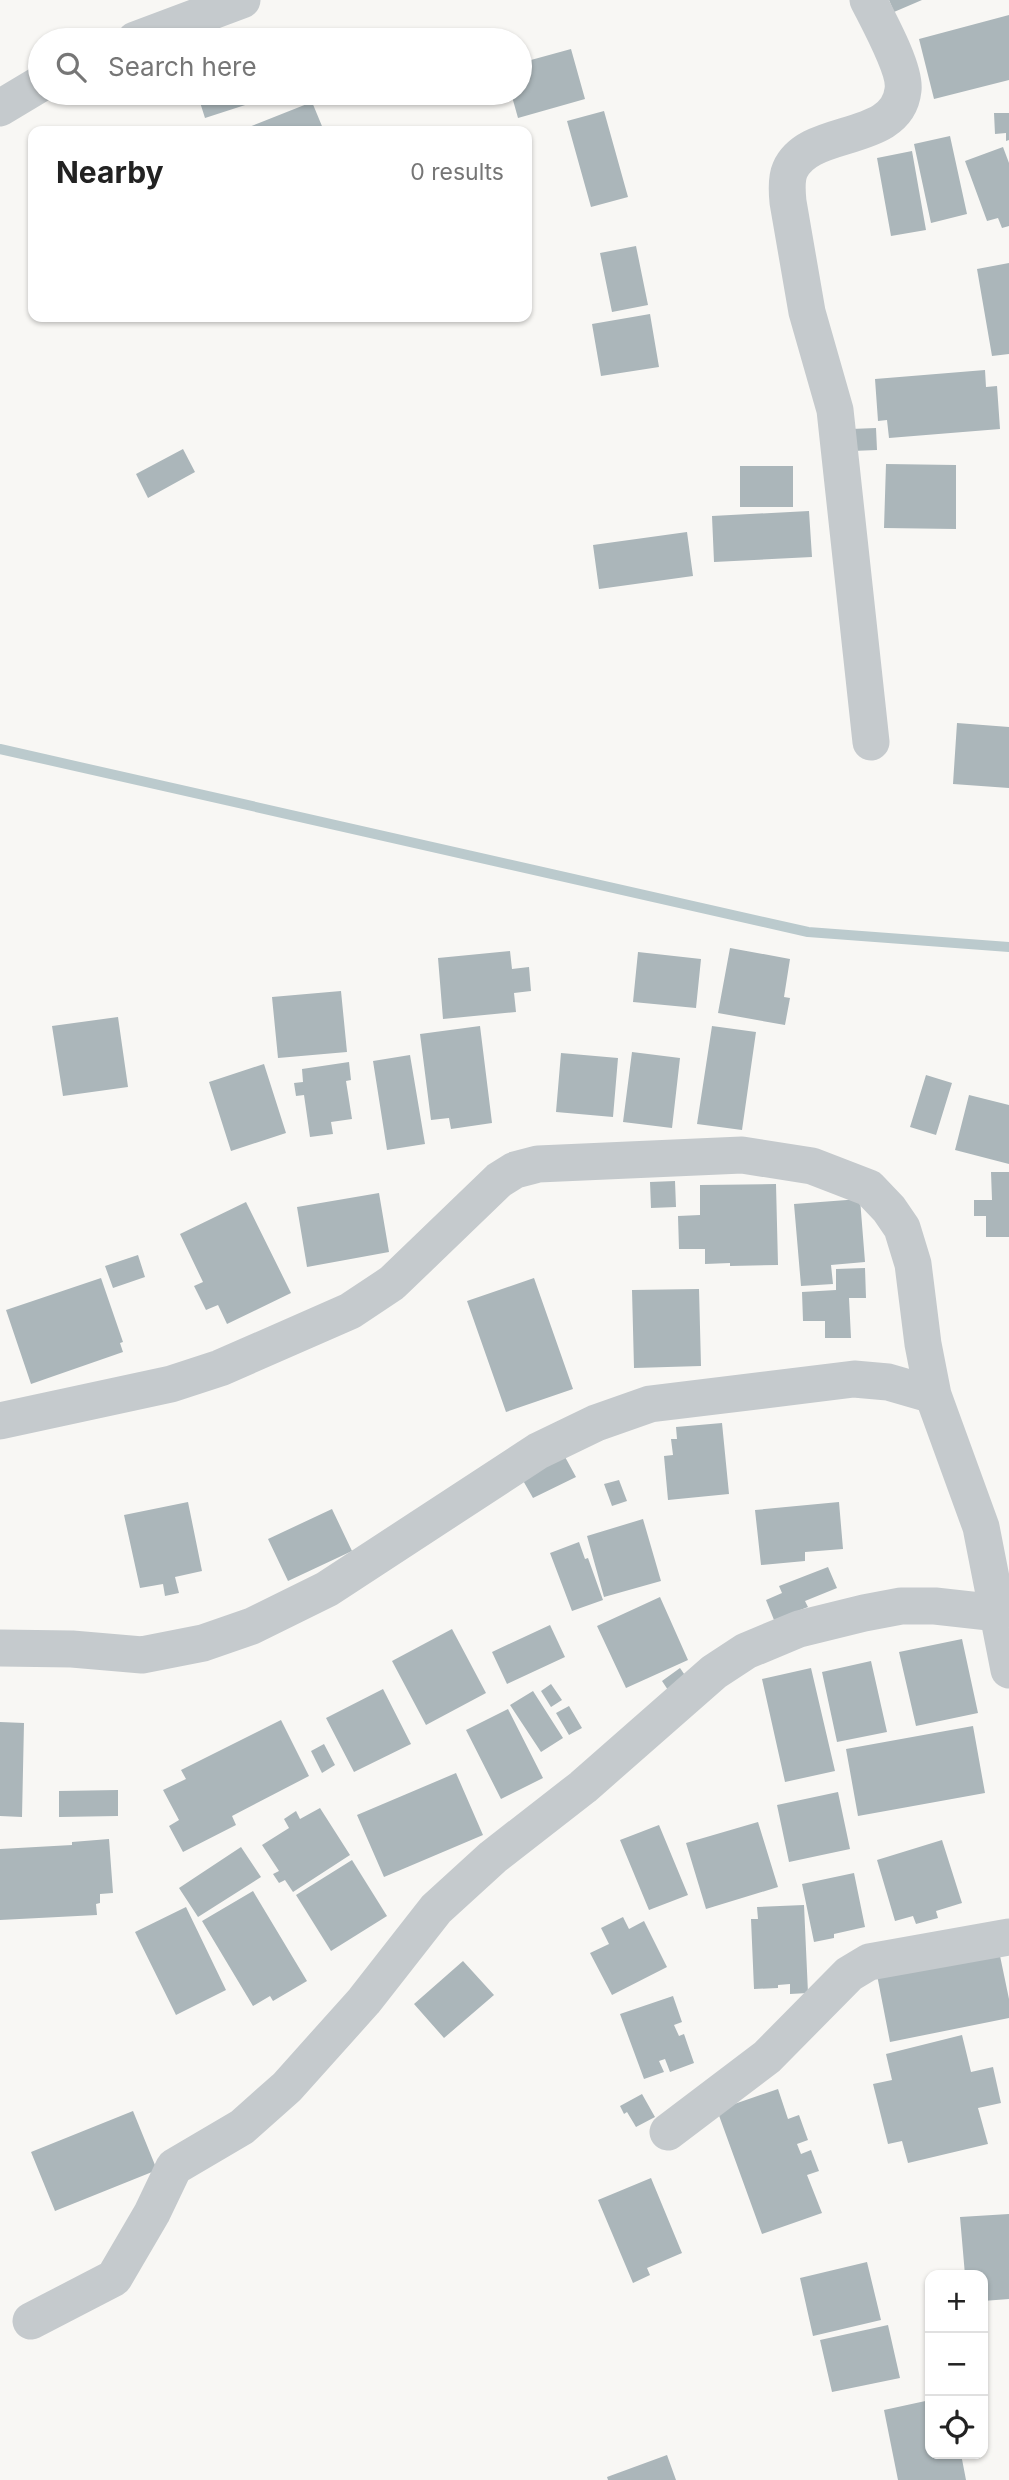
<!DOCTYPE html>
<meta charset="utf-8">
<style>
:root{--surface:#fff;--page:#f2f2f2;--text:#222;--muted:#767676;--line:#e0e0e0}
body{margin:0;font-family:Inter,sans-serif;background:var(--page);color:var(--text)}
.controls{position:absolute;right:21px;bottom:21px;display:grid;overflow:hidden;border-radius:14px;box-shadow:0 2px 5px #0004}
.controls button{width:63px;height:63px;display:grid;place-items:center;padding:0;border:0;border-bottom:2px solid var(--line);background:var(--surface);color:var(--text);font:35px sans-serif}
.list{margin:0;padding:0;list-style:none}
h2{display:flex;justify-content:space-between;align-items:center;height:91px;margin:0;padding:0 28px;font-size:30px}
h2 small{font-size:23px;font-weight:400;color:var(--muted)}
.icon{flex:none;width:38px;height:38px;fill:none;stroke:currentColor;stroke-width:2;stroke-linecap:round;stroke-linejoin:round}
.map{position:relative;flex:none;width:1009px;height:2480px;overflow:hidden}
.search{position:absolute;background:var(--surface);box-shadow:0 2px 5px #0004;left:28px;top:28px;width:504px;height:77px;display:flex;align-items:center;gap:18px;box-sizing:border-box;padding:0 24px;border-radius:38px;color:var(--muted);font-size:26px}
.panel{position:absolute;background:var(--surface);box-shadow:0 2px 5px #0004;left:28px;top:126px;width:504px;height:196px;border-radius:14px}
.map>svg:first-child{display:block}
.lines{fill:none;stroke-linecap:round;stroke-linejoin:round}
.stream{stroke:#bbcacd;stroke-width:10}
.building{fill:#abb6ba}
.minor{stroke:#c5cacd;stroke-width:37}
</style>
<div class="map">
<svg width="1009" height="2480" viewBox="0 0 1009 2480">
<rect width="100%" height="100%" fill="#f8f7f4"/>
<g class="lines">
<!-- stream -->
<path class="stream" d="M0,749l808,183 201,15"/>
</g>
<!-- building -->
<path class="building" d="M889,0h33l-28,12z
M1009,15v65l-75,19 -15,-60z
M571,49l14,50 -67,19 -7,-25h9v-30z
M197,93h65l2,6 -59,19z
M312,102l12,29h-85z
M604,111l24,86 -37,10 -24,-86z
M994,113h15v27l-3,1v-8l-11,1z
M950,136l17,78 -36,9 -17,-79z
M1003,147l6,16v63l-7,2 -4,-10 -11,3 -22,-60z
M912,151l14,79 -35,6 -14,-78z
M636,246l12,59 -36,7 -12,-59z
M1009,263v91l-17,2 -15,-87z
M650,314l9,53 -58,9 -9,-52z
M985,370l1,17 11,-1 3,43 -111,9 -2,-18 -9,1 -3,-42z
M876,428l1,22 -25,1 -1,-22z
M183,449l12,23 -47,26 -12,-24z
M886,464l70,1v64l-72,-1z
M740,466h53v41h-53z
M809,511l3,46 -98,5 -2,-46z
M687,532l6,44 -94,13 -6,-44z
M957,723l52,4v61l-56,-4z
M730,948l60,11 -6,38 6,1 -5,27 -67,-12z
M510,951l2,18 17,-2 2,24 -17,2 2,19 -73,7 -5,-61z
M638,952l63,7 -5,49 -63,-6z
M341,991l6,61 -69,6 -6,-61z
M118,1017l10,70 -65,9 -11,-70z
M480,1026l12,97 -41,6 -2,-11 -18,2 -11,-86z
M712,1026l44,6 -14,98 -45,-6z
M632,1052l48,6 -8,70 -49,-6z
M561,1053l57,5 -5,59 -57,-5z
M410,1055l15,89 -38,6 -14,-89z
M349,1062l2,18 -5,1 6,38 -21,3 2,12 -23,3 -6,-42 -8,1 -2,-13 9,-1 -1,-13z
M264,1064l22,69 -55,18 -22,-69z
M926,1075l26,8 -16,52 -26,-8z
M969,1095l40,10v59l-54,-14z
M991,1172h18v65h-23v-21h-12v-16h18z
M675,1181l1,26 -25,1 -1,-26z
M776,1184l2,81 -48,1v-3l-25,1v-15h-26l-1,-33 22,-1v-30z
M379,1193l10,59 -82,15 -10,-60z
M860,1199l5,63 -34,3 2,19 -32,2 -7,-82z
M246,1202l45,91 -64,31 -9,-19 -12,5 -12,-24 9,-4 -23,-48z
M138,1255l7,22 -32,11 -8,-22z
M865,1268l1,30h-17l2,40h-26v-17h-22l-1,-29 34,-2v-21z
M101,1278l22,64 -3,1 3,9 -92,32 -25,-74z
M534,1278l39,111 -67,23 -39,-111z
M699,1289l2,77 -67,2 -2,-78z
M722,1423l7,71 -61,6 -4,-44 9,-1 -2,-16h6l-1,-12z
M564,1455l12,22 -43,21 -12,-21z
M619,1480l8,21 -15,5 -8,-22z
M188,1502l14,69 -27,6 4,16 -14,3 -2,-12 -23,4 -16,-73z
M839,1502l4,47 -38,3v9l-44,4 -6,-55z
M332,1509l20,42 -64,30 -20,-42z
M643,1519l18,62 -57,16 -17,-61z
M579,1542l6,17 3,-1 15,42 -31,11 -22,-58z
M828,1567l9,21 -32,13 3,6 -34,13 -8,-20 16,-7 -3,-7z
M660,1597l28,63 -62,28 -29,-62z
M550,1625l15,32 -58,27 -15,-32z
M452,1629l34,64 -60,32 -34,-64z
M962,1639l16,74 -62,13 -17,-74z
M871,1661l16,71 -50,10 -15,-70z
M680,1668l13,19 -19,12 -12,-18z
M811,1668l24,103 -50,11 -23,-103z
M551,1684l11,16 -11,7 -10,-16z
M383,1689l28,55 -57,28 -28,-54z
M533,1691l30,47 -22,14 -31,-47z
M569,1706l13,22 -13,7 -13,-22z
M508,1709l35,69 -42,21 -35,-69z
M281,1720l28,56 -77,40 4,9 -53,27 -14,-26 10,-6 -16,-30 23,-11 -5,-9z
M0,1722l24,1 -2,94 -22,-1z
M973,1726l12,67 -127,23 -12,-67z
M324,1744l11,21 -13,8 -11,-22z
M456,1773l27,62 -99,42 -27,-62z
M118,1790v26l-59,1v-26z
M838,1792l12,57 -61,13 -12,-57z
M320,1808l30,47 -57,37 -8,-12 -6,3 -6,-9 6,-3 -17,-26 27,-17 -5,-9 12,-8 4,8z
M758,1822l20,65 -72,22 -20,-66z
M659,1825l29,70 -39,15 -29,-70z
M109,1839l4,54 -13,1v9l-4,1 1,11 -97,5v-71l72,-4v-3z
M942,1840l20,63 -26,8 2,7 -22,6 -3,-8 -18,5 -18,-61z
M241,1847l20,30 -63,40 -19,-29z
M352,1860l35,56 -56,35 -35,-56z
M854,1873l11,54 -31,7v4l-20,4 -12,-58z
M253,1891l54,90 -34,20 -3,-5 -17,10 -51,-85z
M804,1905l4,88 -18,1v-10l-12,1v3l-24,1 -3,-70h7l-1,-12z
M186,1907l40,83 -50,25 -41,-83z
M623,1917l6,12 15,-8 23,46 -55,28 -22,-42 19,-9 -8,-16z
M999,1951l10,48v19l-119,24 -13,-67z
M463,1961l31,34 -50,43 -30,-34z
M673,1996l9,26 -8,3 5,11 5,-2 10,29 -24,9 -5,-13 -6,2 5,11 -20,7 -24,-65z
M962,2035l9,37 22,-5 8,36 -23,5 10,36 -80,19 -6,-22 -14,3 -15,-60 19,-4 -6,-26z
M778,2089l10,30 11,-4 9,25 -11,4 4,10 10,-4 8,21 -12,4 15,38 -60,21 -45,-124z
M642,2094l13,23 -19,10 -9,-15 -3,2 -4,-8z
M133,2111l24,59 -102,41 -24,-59z
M651,2178l31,75 -35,15 3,7 -17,8 -35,-83z
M1009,2214v85l-26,2v-26h-18l-5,-58z
M867,2262l14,58 -68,16 -13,-58z
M888,2325l12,53 -68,14 -12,-52z
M930,2400v54h31l5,26h-68l-14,-70z
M667,2455l9,25h-68l-1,-3z"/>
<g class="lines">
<!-- minor -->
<path class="minor" d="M868,0c10,20 38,70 35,90 -6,55 -94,36 -113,80 -4,9 -3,22 -2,32l19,110 28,98 36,332
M135,40l107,-40
M0,108l40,-24
M0,1421l171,-37 49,-16 130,-57 42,-28 107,-103 16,-10 23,-6 204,-9 70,11 57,22 20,21 13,19 11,36 10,80 10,51 48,132 28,143
M0,1648l72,1 70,6 61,-12 49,-17 75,-37 211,-138 58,-28 54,-19 204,-25 34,3 45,13
M668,2132l99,-75 82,-83 20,-12 140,-25
M31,2321l83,-43 38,-65 22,-46 68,-40 45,-40 77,-86 72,-92 57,-52 90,-70 131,-115 32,-21 53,-22 65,-16 37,-7h34l63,7"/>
</g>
</svg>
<div class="controls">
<button>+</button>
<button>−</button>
<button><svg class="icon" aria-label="locate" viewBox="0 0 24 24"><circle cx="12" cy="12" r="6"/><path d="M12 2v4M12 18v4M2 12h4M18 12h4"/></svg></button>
</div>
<div class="search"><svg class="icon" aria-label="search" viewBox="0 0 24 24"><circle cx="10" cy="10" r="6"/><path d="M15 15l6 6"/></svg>Search here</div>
<section class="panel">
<h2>Nearby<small>0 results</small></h2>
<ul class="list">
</ul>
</section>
</div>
